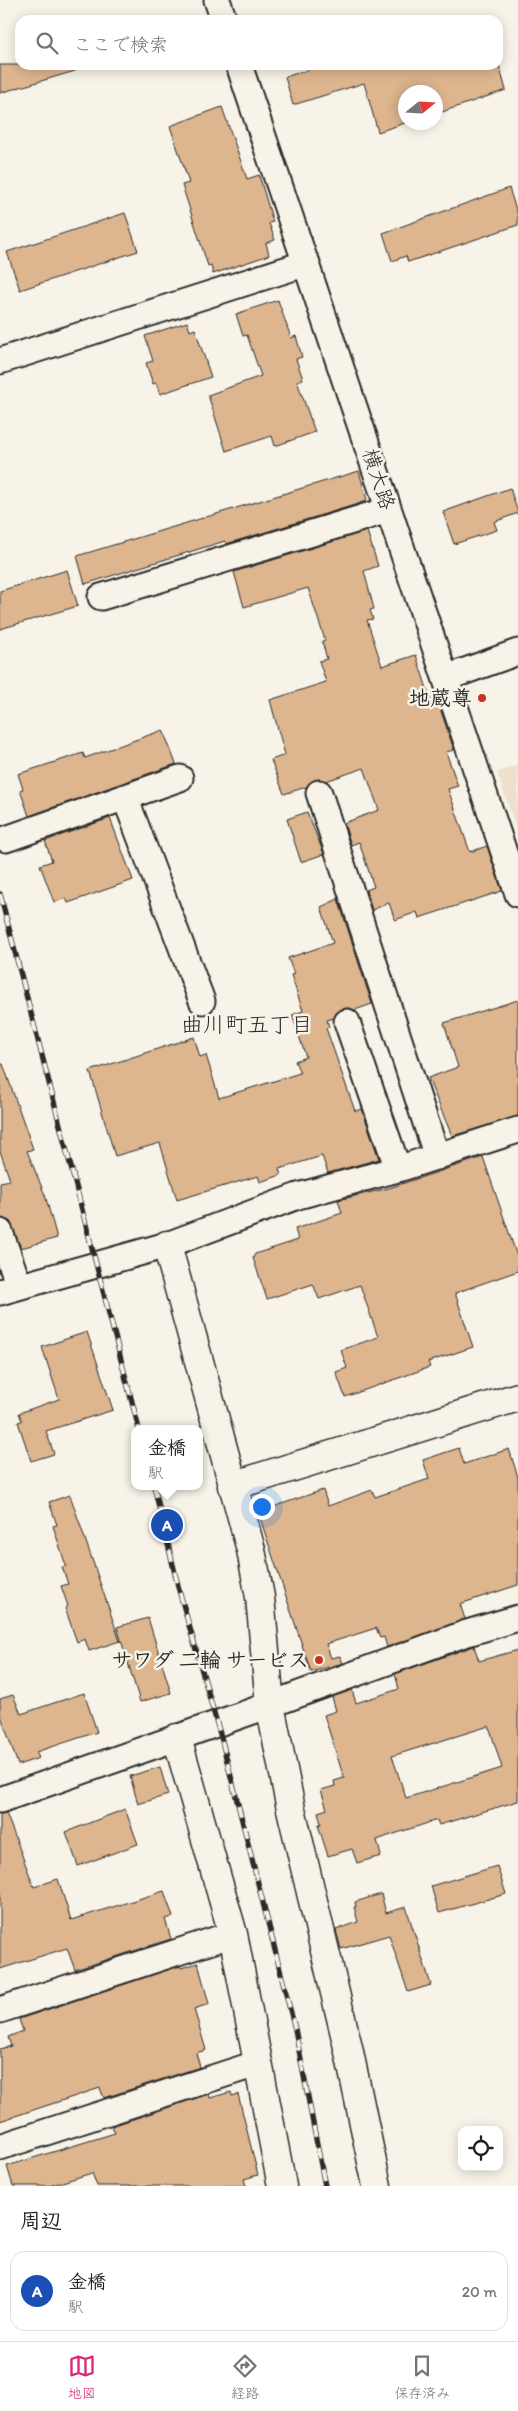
<!DOCTYPE html>
<html lang="ja">
<meta charset="utf-8">
<style>
:root{--surface:#fff;--page:#f2f2f2;--text:#202124;--muted:#757577;--line:#e0e0e0;--accent:#db2777}
body{margin:0;font-family:Itim,"Klee One",sans-serif;background:var(--page);color:var(--text)}
.controls{position:absolute;right:15px;bottom:15px;display:grid;overflow:hidden;border-radius:10px;box-shadow:0 2px 12px #0003}
.controls button{width:45px;height:45px;display:grid;place-items:center;padding:0;border:0;border-bottom:1px solid var(--line);background:var(--surface);color:var(--text);font:25px sans-serif}
.compass{position:absolute;left:398px;top:85px;width:45px;height:45px;border-radius:50%;background:var(--surface);box-shadow:0 2px 12px #0003;rotate:72deg}
.you{position:absolute;left:261px;top:1506px;width:18px;height:18px;margin:-12px;border:4px solid #fff;border-radius:50%;background:#1a73e8;box-shadow:0 0 0 8px #1a73e833}
.badge{display:grid;place-items:center;width:32px;height:32px;border-radius:50%;background:var(--accent);color:#fff;font-size:16px;font-weight:700}
.pin{position:absolute;translate:-50% -50%;border:2px solid #fff;box-shadow:0 1px 5px #0006}
.popup{position:absolute;left:131px;top:1425px;width:72px;height:65px;box-sizing:border-box;display:grid;place-content:center;border-radius:10px;background:var(--surface);filter:drop-shadow(0 1px 4px #0005);font-size:16px;white-space:nowrap;color:var(--muted)}
.popup b{font-size:19px;color:var(--text)}
.popup::after{content:'';position:absolute;left:50%;top:100%;margin-left:-10px;border:10px solid transparent;border-top-color:var(--surface)}
.list{margin:0;padding:0;list-style:none}
h2{display:flex;justify-content:space-between;align-items:center;height:65px;margin:0;padding:0 20px;font-size:21px}
h2 small{font-size:16px;font-weight:400;color:var(--muted)}
.list li{display:grid;grid-template-columns:32px 1fr auto;gap:15px;align-items:center;box-sizing:border-box;height:80px;margin:0 10px 10px;padding:0 10px;border:1px solid var(--line);border-radius:15px}
.list b{display:block;font-size:19px;white-space:nowrap}
.list p{margin:0;font-size:16px;white-space:nowrap;color:var(--muted)}
.list em{font-size:16px;font-style:normal;color:var(--muted)}
.icon{flex:none;width:28px;height:28px;fill:none;stroke:currentColor;stroke-width:2;stroke-linecap:round;stroke-linejoin:round}
.map{position:relative;flex:none;width:518px;height:2186px;overflow:hidden}
.search{position:absolute;background:var(--surface);box-shadow:0 2px 12px #0003;left:15px;right:15px;top:15px;height:55px;display:flex;align-items:center;gap:12px;box-sizing:border-box;padding:0 18px;border-radius:15px;color:var(--muted);font-size:19px}
.sheet{height:155px;background:var(--surface)}
nav{display:flex;justify-content:space-around;align-items:center;box-sizing:border-box;height:70px;border-top:1px solid var(--line);background:var(--surface);font-size:14px;color:var(--muted)}
nav a{display:grid;justify-items:center;gap:2px}
nav .on{color:var(--accent)}
.map>svg:first-child{display:block}
.built{fill:#efe0cd}
.building{fill:#ddb58e;stroke:#2b2b2b;fill-rule:evenodd}
.lines{fill:none;stroke-linecap:round;stroke-linejoin:round}
.street-casing{stroke:#2b2b2b;stroke-width:29}
.secondary-casing{stroke:#2b2b2b;stroke-width:31}
.street{stroke:#f7f3e8;stroke-width:25}
.secondary{stroke:#f7f3e8;stroke-width:28}
.rail-casing{stroke:#2b2b2b;stroke-width:5.5}
.rail{stroke:#f7f3e8;stroke-width:4;stroke-dasharray:11;stroke-linecap:butt}
.poi-dot{fill:#c8321e;stroke:#f7f3e8;stroke-width:2}
.labels{text-anchor:middle;stroke-width:5;stroke-linejoin:round;paint-order:stroke}
.street-label{font-size:21px;fill:#2b2b2b;stroke:#f7f3e8}
.poi-label{font-size:21px;font-weight:bold;fill:#2b2b2b;stroke:#f7f3e8;text-anchor:end}
.neighbourhood-label{font-size:22px;fill:#2b2b2b;stroke:#f7f3e8}
</style>
<div class="map">
<svg width="518" height="2186" viewBox="0 0 518 2186">
<rect width="100%" height="100%" fill="#f7f3e8"/>
<filter id="ink" filterUnits="userSpaceOnUse"><feTurbulence type="fractalNoise" baseFrequency=".02" numOctaves="2"/><feDisplacementMap in="SourceGraphic" scale="10" xChannelSelector="R" yChannelSelector="G"/><feConvolveMatrix kernelMatrix="1 2 1 2 8 2 1 2 1" color-interpolation-filters="sRGB"/></filter>
<g filter="url(#ink)">
<!-- built -->
<path class="built" d="M518,765v70l-21,-63z"/>
<!-- building -->
<path class="building" d="M0,65h74l1,6 -75,22z
M323,65h176l7,25 -70,24v-22h-30v30h2l-30,10 -14,-49 -71,22 -8,-28z
M222,107l25,72 12,-4 14,47 -4,1 6,17 -9,3 3,12 -56,19 -2,-9 -3,1 -26,-81 7,-2 -19,-57z
M509,188l9,28v9l-110,37 -2,-6 -14,5 -9,-28z
M125,213l13,38 -118,39 -13,-38z
M278,300l13,38 5,-2 6,21 -6,2 7,20 -6,2 18,51 -40,14 -3,-10 -46,15 -18,-56 53,-19 -14,-41 -4,1 -7,-22z
M187,322l3,9 5,-2 16,48 -51,17 -4,-11 -3,1 -7,-21 7,-2 -8,-25z
M359,471l8,29 -9,4 -132,40 -1,-3 -140,43 -8,-28z
M510,488l8,25 -24,9 3,8 -43,14 -11,-32z
M367,531l11,35 -14,5 10,38 -4,1 3,9 -6,1 15,46 34,-11 16,49 6,-2 16,48 -8,2 12,34 -10,3 22,63 17,-6 15,45 -83,27 -2,-6 -22,8 -6,-17 -17,7 -6,-20 8,-3 -15,-45 -8,3 -7,-22 35,-13 -15,-42 -38,13 -12,-1 -8,7 -22,7 -13,-34 14,-5 -15,-55 56,-18 -7,-21 8,-2 -5,-18 3,-1 -17,-52 -64,19 -10,-35z
M67,570l11,36 -78,23v-38z
M163,730l13,34 -147,52 -9,-26 3,-1 -5,-15 65,-21 2,5z
M307,812l17,42 -23,8 -14,-43z
M110,818l23,62 -65,23 -2,-5 -12,4 -14,-37 12,-4 -7,-20z
M338,899l34,105 -17,6 -6,-2 -7,1 -8,9 -7,2 2,7 -3,1 29,83 7,-2 17,50 -51,14 -6,-17 -43,13 2,6 -21,7 -2,-6 -81,24 -17,-57 -45,13 -25,-85 104,-34 6,20 6,-2 13,43 81,-25 -5,-12 11,-4 -14,-42 11,-4 -12,-36 3,-1 -6,-16 45,-15 -12,-36z
M518,1000v116l-66,20 -24,-58 30,-11 -14,-44z
M0,1064h3l30,85 -6,2 18,44 12,43 -36,10 -11,-27 -10,-3v-36l10,-2 -10,-29z
M483,1157l35,102v12l-63,22 18,54 -45,15 2,5 -85,30 -9,-25 11,-4 -6,-18 37,-13 -18,-52 -41,14 -6,-15 -46,15 -14,-41 2,-4 43,-14 -3,-11 47,-16 -4,-13 51,-12z
M87,1332l26,78 -67,21 8,23 -23,7 -13,-39 4,-1 -3,-8 40,-14 -17,-52z
M459,1448l5,16 45,-15 9,28v108l-58,19 5,15 -78,28 -3,-10 -4,1 -4,-10 -50,16 5,14 9,-2 3,7 -32,9 -53,-160 65,-22 5,16 44,-16 3,7 54,-18 -6,-19z
M70,1495l50,146 -31,10 -4,-12 -8,3 -12,-34 3,-2 -7,-20 7,-2 -6,-17 4,-1 -13,-40 4,-1 -8,-23z
M148,1618l23,75 -31,9 -23,-75z
M474,1646l5,15 39,-11v151l-79,24 -2,-5 -49,16 -11,4 4,16 -24,7 -5,-14 -24,7 -10,-31 3,-1 -3,-12 9,-3 -6,-19 14,-4 -1,-5 10,-3 -20,-63 12,-4 -4,-14 20,-7 4,13 43,-14 -4,-15zM489,1726l13,42 -96,30 -14,-42z
M84,1693l13,39 -61,20 3,6 -21,7 -18,-52v-14l13,-4 8,19z
M160,1767l8,28 -30,9 -8,-28z
M125,1809l13,35 -60,22 -12,-34z
M6,1813l28,74 24,-8 13,41 93,-29 9,26 -8,2 6,20 -96,31 -8,-22 -67,21v-155z
M497,1866l9,28 -67,19 -8,-27z
M381,1894l5,19 20,-6 25,78 -23,7 -19,-57 -48,14 -5,-19 22,-8 -4,-15h2l-1,-5z
M198,1963l11,41 -15,5 12,41 -10,3 4,14 -96,31 -4,-10 -100,33v-72l11,-3 -3,-9 15,-6 -4,-12 161,-53 1,2z
M231,2092l1,4 6,-2 20,81 -14,4 2,7h-149l-5,-13 -43,13h-36l-6,-20 108,-33 -3,-7 97,-32 1,4z"/>
<g class="lines">
<defs>
<path id="street" d="M217,0l7,20
M239,65l279,829
M0,361l307,-98
M101,597l287,-87
M446,678l72,-26
M319,793l118,364
M125,797l77,204
M6,839l174,-61
M347,1022l51,147
M0,1232l19,54
M0,1292l167,-47 131,-49 100,-27 120,-39
M0,1800l250,-88 214,-78 54,-16
M0,2010l233,-76
M0,2147l259,-84"/>
<path id="secondary" d="M167,1245l84,305 9,47 10,108 21,104 57,238 29,139
M232,1486l286,-89
M177,1738l56,196 49,252"/>
</defs>
<!-- street casing -->
<use href="#street" class="street-casing"/>
<!-- secondary casing -->
<use href="#secondary" class="secondary-casing"/>
<!-- street -->
<use href="#street" class="street"/>
<!-- secondary -->
<use href="#secondary" class="secondary"/>
<defs>
<path id="rail" d="M0,894l139,535
M154,1486l25,104 43,151 73,288 30,157"/>
</defs>
<!-- rail casing -->
<use href="#rail" class="rail-casing"/>
<!-- rail -->
<use href="#rail" class="rail"/>
</g>
</g>
<!-- markers -->
<g class="poi-dot">
<circle cx="482" cy="698" r="5"/>
<circle cx="319" cy="1660" r="5"/>
</g>
<g class="labels">
<!-- street labels -->
<g class="street-label">
<text transform="translate(379 479) rotate(72)" y="7">横大路</text>
</g>
<!-- poi labels -->
<g class="poi-label">
<text x="472" y="705">地蔵尊</text>
<text x="309" y="1667">サワダ 二輪 サービス</text>
</g>
<!-- neighbourhood labels -->
<g class="neighbourhood-label">
<text x="247" y="1032">曲川町五丁目</text>
</g>
</g>
</svg>
<div class="controls">
<button><svg class="icon" aria-label="locate" viewBox="0 0 24 24"><circle cx="12" cy="12" r="6"/><path d="M12 2v4M12 18v4M2 12h4M18 12h4"/></svg></button>
</div>
<svg class="compass" viewBox="-18 -18 36 36"><path d="M0-13l5 13h-10z" fill="#e53935"/><path d="M0 13l5-13h-10z" fill="#757577"/></svg>
<div class="you"></div>
<div class="pin badge" style="left:167px;top:1525px;background:#1a4fb4">A</div>
<div class="popup"><b>金橋</b>駅</div>
<div class="search"><svg class="icon" aria-label="search" viewBox="0 0 24 24"><circle cx="10" cy="10" r="6"/><path d="M15 15l6 6"/></svg>ここで検索</div>
</div>
<section class="sheet">
<h2>周辺<small></small></h2>
<ul class="list">
<li><span class="badge" style="background:#1a4fb4">A</span><div><b>金橋</b><p>駅</p></div><em>20 m</em></li>
</ul>
</section>
<nav>
<a class="on"><svg class="icon" aria-label="map" viewBox="0 0 24 24"><path d="M3 6l6-2 6 2 6-2v14l-6 2-6-2-6 2zM9 4v14M15 6v14"/></svg>地図</a>
<a><svg class="icon" aria-label="directions" viewBox="0 0 24 24"><path d="M12 3l9 9-9 9-9-9zM9 14v-3h6M13 9l2 2-2 2"/></svg>経路</a>
<a><svg class="icon" aria-label="saved" viewBox="0 0 24 24"><path d="M7 4h10v16l-5-4-5 4z"/></svg>保存済み</a>
</nav>
